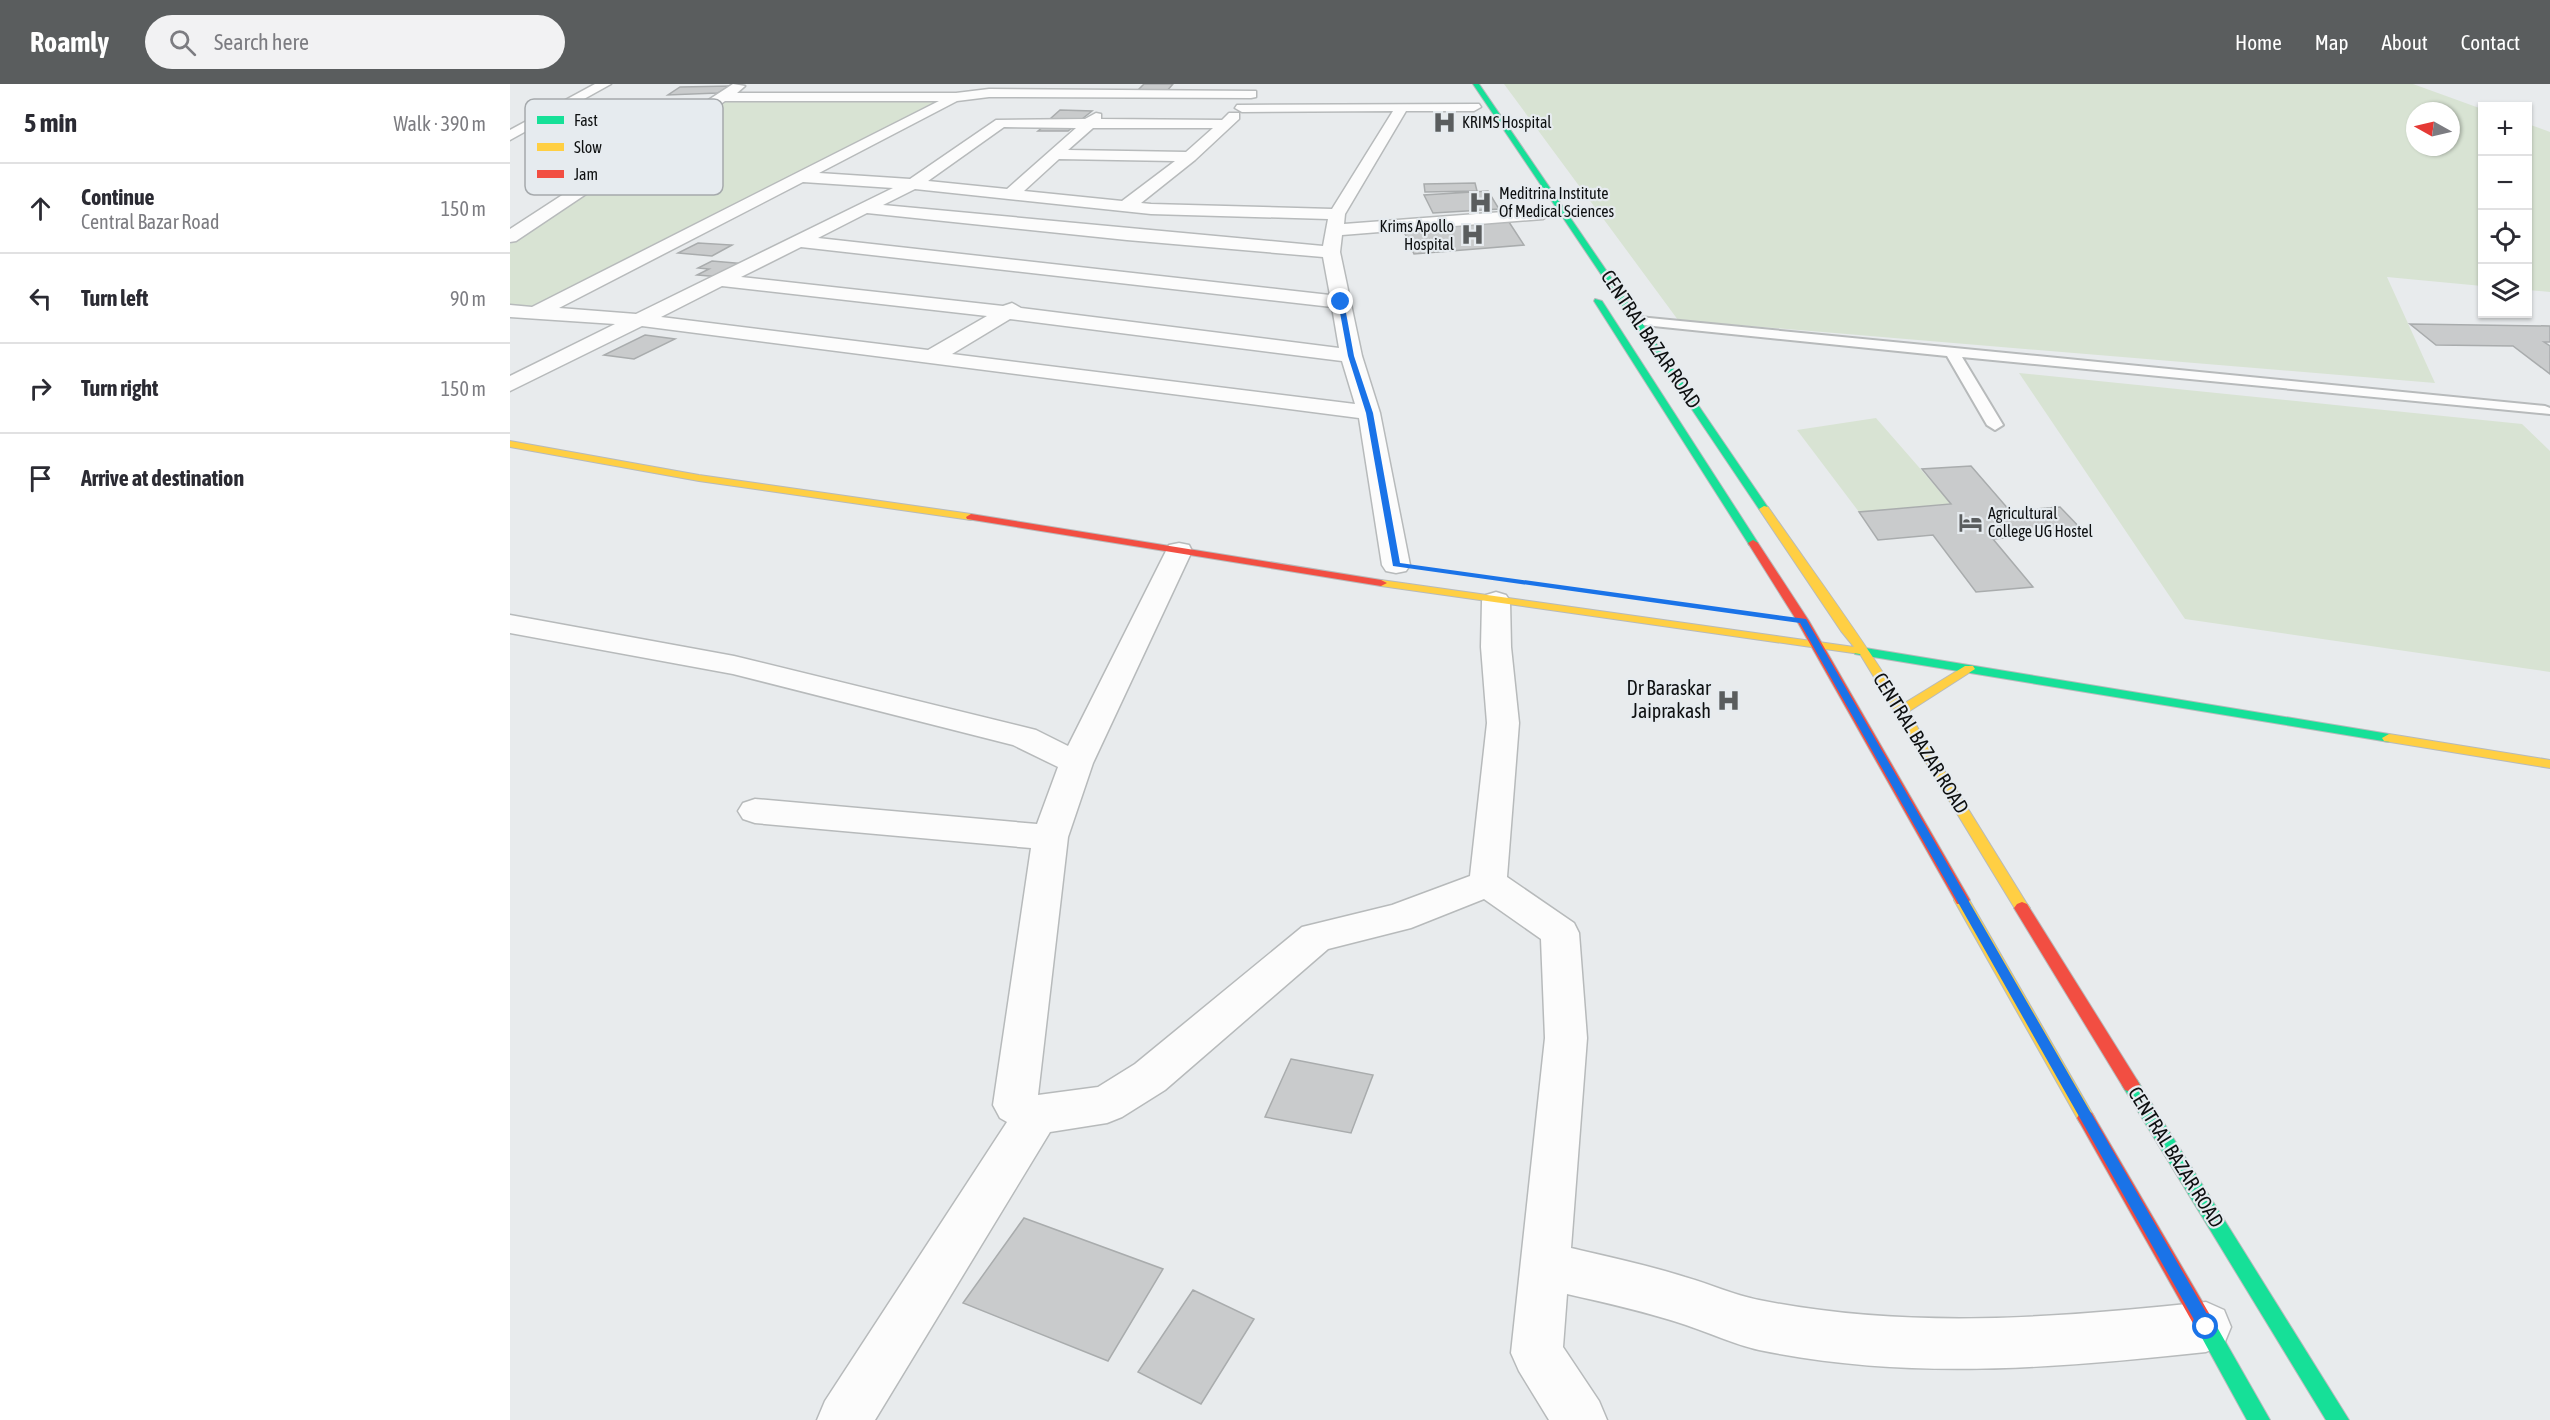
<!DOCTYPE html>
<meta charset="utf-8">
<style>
:root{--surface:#fff;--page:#f2f2f3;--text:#2b2b33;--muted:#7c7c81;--line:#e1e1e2;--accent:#5a5d5e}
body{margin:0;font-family:"Asap Condensed",sans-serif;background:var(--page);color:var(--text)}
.controls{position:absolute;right:18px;top:18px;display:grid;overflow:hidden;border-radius:0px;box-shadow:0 2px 4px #0004}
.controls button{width:54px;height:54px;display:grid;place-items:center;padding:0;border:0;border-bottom:2px solid var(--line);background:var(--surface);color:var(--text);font:30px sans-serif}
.compass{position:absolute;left:1896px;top:18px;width:54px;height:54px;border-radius:50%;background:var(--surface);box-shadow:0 2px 4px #0004;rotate:278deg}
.stop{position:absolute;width:18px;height:18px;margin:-14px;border:4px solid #1a73e8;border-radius:50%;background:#fff}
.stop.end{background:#1a73e8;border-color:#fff;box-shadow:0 2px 6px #0008}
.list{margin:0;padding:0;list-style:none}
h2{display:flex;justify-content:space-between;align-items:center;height:78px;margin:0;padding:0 24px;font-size:26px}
h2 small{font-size:20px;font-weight:400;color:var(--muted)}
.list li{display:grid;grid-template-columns:39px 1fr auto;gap:18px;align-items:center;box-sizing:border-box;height:90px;padding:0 24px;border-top:2px solid var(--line)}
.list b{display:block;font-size:22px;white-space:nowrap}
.list p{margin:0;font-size:20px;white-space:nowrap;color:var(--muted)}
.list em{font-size:20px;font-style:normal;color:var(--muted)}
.icon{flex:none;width:33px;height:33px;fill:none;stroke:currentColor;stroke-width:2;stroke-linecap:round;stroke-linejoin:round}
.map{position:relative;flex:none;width:2040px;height:1336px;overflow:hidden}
header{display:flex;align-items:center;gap:36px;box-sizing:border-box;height:84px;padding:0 30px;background:var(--accent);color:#fff}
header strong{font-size:28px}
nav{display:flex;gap:33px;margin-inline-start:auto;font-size:21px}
.search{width:420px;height:54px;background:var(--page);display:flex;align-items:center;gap:15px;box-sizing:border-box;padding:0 21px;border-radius:33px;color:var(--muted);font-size:22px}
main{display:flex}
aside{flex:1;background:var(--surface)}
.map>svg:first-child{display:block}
.green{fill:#d8e3d3;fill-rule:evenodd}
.building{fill:#c9cbcc;stroke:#a9acad;stroke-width:1.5}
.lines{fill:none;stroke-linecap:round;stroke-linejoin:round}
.lane-casing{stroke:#b7babb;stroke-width:4}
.street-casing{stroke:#b7babb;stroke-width:3}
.fast-casing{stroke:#b7babb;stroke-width:2}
.slow-casing{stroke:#b7babb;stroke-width:2}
.jam-casing{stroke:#b7babb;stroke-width:2}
.lane{fill:#fcfcfc;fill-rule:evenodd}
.street{fill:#fcfcfc;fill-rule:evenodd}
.fast{fill:#16e098;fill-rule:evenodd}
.slow{fill:#ffcf43;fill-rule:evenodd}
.jam{fill:#f24e42;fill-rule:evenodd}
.route{fill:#1a73e8}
.labels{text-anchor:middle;stroke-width:4.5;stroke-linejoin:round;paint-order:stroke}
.far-poi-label{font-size:16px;fill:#0e1011;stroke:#e6ebef;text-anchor:start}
.street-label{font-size:20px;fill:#0e1011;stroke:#e6ebef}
.poi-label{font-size:20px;fill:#0e1011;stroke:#e6ebef;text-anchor:end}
.key{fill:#e6ebef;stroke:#a5a9ac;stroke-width:1.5}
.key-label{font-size:16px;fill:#0e1011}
</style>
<header>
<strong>Roamly</strong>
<div class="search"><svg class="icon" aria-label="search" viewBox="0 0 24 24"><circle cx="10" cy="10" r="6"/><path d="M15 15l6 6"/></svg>Search here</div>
<nav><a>Home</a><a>Map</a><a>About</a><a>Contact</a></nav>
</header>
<main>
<aside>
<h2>5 min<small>Walk · 390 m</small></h2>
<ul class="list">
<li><svg class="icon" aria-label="ahead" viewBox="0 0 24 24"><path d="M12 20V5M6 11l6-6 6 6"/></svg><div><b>Continue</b><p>Central Bazar Road</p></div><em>150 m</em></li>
<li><svg class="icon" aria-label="left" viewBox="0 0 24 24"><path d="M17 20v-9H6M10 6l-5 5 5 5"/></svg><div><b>Turn left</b></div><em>90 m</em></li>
<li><svg class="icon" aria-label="right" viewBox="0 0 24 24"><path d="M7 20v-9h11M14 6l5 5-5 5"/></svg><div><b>Turn right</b></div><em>150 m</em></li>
<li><svg class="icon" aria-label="arrive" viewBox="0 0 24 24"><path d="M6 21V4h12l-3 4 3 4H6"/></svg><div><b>Arrive at destination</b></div></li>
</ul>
</aside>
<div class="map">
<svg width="2040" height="1336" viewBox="0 0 2040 1336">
<rect width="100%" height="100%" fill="#e8ebed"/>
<!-- green -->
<path class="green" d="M994,0h909l69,25v177l-95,-9 48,106 -757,-63zM1905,27h36v36h-36z
M446,13l-423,217 -23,-3v-67l220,-146z
M2018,40l22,8v160l-22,-2z
M1509,289l503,51 28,27v221l-365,-53z
M1366,334l75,86 -92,8 -62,-82z"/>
<!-- building -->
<path class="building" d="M634,0h29l-7,8h-30z
M220,2l-12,7 -50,2 12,-8z
M550,26l32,1 -10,8h-32z
M533,43h30l-5,4h-30z
M965,99l2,8 -52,1 -1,-8z
M978,107l11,18 -66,4 -9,-18z
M997,135l17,26 -110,9 -12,-27z
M188,159l34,2 -20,11 -34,-3z
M202,177l35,3 -26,13 -24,-2 12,-6 -11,-1z
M1900,240l140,2v16h-6l6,4v28l-37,-28 -77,-1z
M135,251l30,4 -41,20 -30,-4z
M1461,382l39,45 50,-4 23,24 -90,8 40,48 -57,5 -43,-57 -55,5 -19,-28 92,-8 -29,-35z
M781,975l82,16 -22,58 -86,-16z
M514,1134l139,51 -55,92 -145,-58z
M683,1206l61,29 -53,85 -63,-32z"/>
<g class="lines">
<defs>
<path id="lane" d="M1129,233l906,89 5,2v6l-588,-57 41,68 -8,5 -8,-5 -40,-69 -313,-32 -2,-3z"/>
<path id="street" d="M85,0h16l-101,56v-10z
M223,0l12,2 -8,7h219l33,-4 267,2v6l-5,1 -262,-1 -32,4 -138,72 91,6 86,-59 89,-1 11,-6 5,1v5l121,1 7,-7h10v6l-44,41 -54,43 10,1 181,5 61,-98 -151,1 -7,-4 2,-3 242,-1 2,3 -7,4h-68l-61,103 -1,10 199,-15 8,5 -8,5 -201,16 -2,17 22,104 18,57 30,152 -4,6 -10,2 -10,-2 -4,-6 -23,-147 -717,-92 -132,65v-15l105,-52 -105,-7v-12l22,2 407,-206h-214l-209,140 -6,1v-13zM494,43l72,1 -69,61 -79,-8zM583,44h120l-27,24 -118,-2zM549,75l116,2 -53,40 -98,-10zM293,98l90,6 -257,126 -77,-6zM405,105l236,25 177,5 -5,27 -440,-41zM357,129l260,27 196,17 7,38 -512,-57zM291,163l531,60 7,41 -318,-40 -9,-5 -9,3 -262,-29zM212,202l265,30 -59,34 -267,-33zM500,235l332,42 13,43 -403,-50z
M669,459l10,2 3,6 -99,212 -25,74 -30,258 60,-8 37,-23 167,-137 90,-22 78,-29 17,-153 -6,-76 1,-46 4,-6 10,-3 10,3 4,6 1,46 8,76 -12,154 67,46 5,10 8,105 -16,210c38,9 77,17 114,29 25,7 48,18 74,23 148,30 298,18 447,2l18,8 7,17 -7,17 -18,8c-149,16 -299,29 -447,-2 -26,-6 -49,-17 -73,-25 -39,-13 -79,-22 -119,-31l-4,53 36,54 8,19h-58l-30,-49 -8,-18 34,-315 -4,-99 -57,-40 -73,29 -83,21 -163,141 -43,27 -15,6 -57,9 -175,288h-58l8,-19 182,-279 -7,-4 -7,-13 38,-257 -276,-25 -12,-4 -5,-8 5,-8 12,-4 282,25 21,-57 -45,-22 -280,-71 -223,-41v-18l224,41 302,74 32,16 98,-195 3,-6z"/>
<path id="fast" d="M963,0h6l290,425 -1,2 -4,1 -5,-3z
M1085,215l7,2 156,242 -1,2h-8l-1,-2 -154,-242z
M1349,563l530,87 7,4 -7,4 -534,-88 -2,-3 2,-3z
M1621,994l6,2 212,340h-23l-201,-330 -3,-5 3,-5z
M1696,1233l7,3 57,100h-23l-51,-93 3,-7z"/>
<path id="slow" d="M0,357l189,34 272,39 5,3 -5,3 -272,-39 -189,-34z
M1254,422l4,1c45,65 93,129 135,197l62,-38h8l2,3 -67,43 119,192 3,4 -3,4h-10l-157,-258 -479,-68 -6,-3 6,-3 473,67 -13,-16 -82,-122z
M1879,650l161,26v8l-166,-27 -2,-3z
M1452,810l5,2 125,217 3,5 -3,5 -6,3 -6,-3 -126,-223 3,-4z"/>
<path id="jam" d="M461,430l410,66 6,3 -6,3 -414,-67 -1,-2z
M1243,456l5,3 51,78 161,279 -3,4h-10l-160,-283 -49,-78z
M1512,818l5,2 110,176 3,5 -3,5 -6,2 -6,-2 -111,-182 3,-4z
M1576,1026l6,3 121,207 3,7 -3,7 -7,3 -7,-3 -119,-211 -3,-5 3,-5z"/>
</defs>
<!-- lane casing -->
<use href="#lane" class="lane-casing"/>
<!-- street casing -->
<use href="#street" class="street-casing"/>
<!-- fast casing -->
<use href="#fast" class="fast-casing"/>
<!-- slow casing -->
<use href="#slow" class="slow-casing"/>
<!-- jam casing -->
<use href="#jam" class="jam-casing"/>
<!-- lane -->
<use href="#lane" class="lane"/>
<!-- street -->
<use href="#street" class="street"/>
<!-- fast -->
<use href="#fast" class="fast"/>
<!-- slow -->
<use href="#slow" class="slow"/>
<!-- jam -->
<use href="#jam" class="jam"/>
</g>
<!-- route -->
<path class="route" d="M831,216l3,2 10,54 19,57 27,150 406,56 405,702 2,6 -2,5 -5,2 -5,-2 -401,-709 -407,-57 -27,-153 -18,-57 -10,-54z"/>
<!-- icons -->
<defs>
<symbol id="hospital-bare" viewBox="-9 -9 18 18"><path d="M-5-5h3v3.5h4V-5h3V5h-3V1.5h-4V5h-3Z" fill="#5a5d5e" stroke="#e6ebef" stroke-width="2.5" paint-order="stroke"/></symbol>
<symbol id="hotel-bare" viewBox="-9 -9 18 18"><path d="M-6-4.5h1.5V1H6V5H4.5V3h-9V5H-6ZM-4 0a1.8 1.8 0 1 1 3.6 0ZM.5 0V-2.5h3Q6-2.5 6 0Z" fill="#5a5d5e" stroke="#e6ebef" stroke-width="2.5" paint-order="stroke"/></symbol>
</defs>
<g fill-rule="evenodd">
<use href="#hospital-bare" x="918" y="22" width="33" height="33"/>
<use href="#hospital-bare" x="954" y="102" width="33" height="33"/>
<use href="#hospital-bare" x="946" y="134" width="33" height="33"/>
<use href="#hotel-bare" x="1444" y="422" width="33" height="33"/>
<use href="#hospital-bare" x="1202" y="600" width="33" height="33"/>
</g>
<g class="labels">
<!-- far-poi labels -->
<g class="far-poi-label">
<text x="952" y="44">KRIMS Hospital</text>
<text x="989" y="115">Meditrina Institute<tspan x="989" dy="18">Of Medical Sciences</tspan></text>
<text x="944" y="148" text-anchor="end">Krims Apollo<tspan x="944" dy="18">Hospital</tspan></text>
<text x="1478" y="435">Agricultural<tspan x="1478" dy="18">College UG Hostel</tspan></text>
</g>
<!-- street labels -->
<g class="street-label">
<text transform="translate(1141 255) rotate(56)" y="7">CENTRAL BAZAR ROAD</text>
<text transform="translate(1411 659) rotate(58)" y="7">CENTRAL BAZAR ROAD</text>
<text transform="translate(1666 1073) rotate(58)" y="7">CENTRAL BAZAR ROAD</text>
</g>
<!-- poi labels -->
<g class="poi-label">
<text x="1201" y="611">Dr Baraskar<tspan x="1201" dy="23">Jaiprakash</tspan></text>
</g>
</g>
<!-- legend -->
<rect x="15" y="15" width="198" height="96" rx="9" class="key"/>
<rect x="27" y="32" width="27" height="8" fill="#16e098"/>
<rect x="27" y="59" width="27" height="8" fill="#ffcf43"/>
<rect x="27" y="86" width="27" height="8" fill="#f24e42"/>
<g class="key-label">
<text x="64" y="42">Fast</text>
<text x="64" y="69">Slow</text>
<text x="64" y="96">Jam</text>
</g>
</svg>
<div class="controls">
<button>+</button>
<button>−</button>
<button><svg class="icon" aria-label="locate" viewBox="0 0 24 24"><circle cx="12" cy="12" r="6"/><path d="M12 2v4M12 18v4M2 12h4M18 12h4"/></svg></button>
<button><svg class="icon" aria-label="layers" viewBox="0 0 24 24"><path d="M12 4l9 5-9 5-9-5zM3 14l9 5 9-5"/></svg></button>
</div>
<svg class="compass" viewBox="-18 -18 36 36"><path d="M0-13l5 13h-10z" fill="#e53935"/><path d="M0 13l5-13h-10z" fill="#7c7c81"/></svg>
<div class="stop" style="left:1696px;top:1243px"></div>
<div class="stop end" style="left:831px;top:218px"></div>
</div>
</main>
